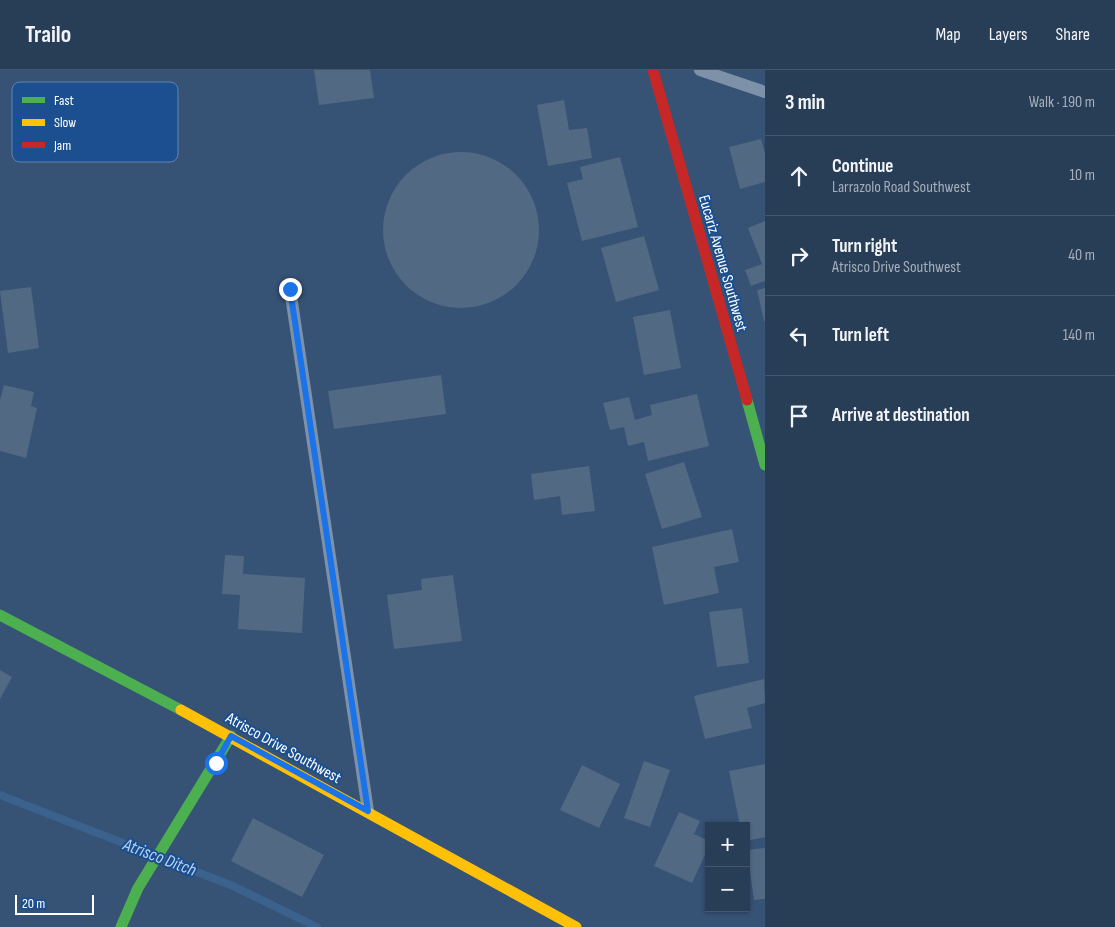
<!DOCTYPE html>
<meta charset="utf-8">
<style>
:root{--surface:#283e57;--page:#30455d;--text:#f1f3f6;--muted:#a5aeba;--line:#44576d}
body{margin:0;font-family:"Sofia Sans Condensed",sans-serif;background:var(--page);color:var(--text)}
.controls{position:absolute;right:15px;bottom:15px;display:grid;overflow:hidden;border-radius:0px;box-shadow:0 1px 4px #0004}
.controls button{width:45px;height:45px;display:grid;place-items:center;padding:0;border:0;border-bottom:1px solid var(--line);background:var(--surface);color:var(--text);font:25px sans-serif}
.scale{position:absolute;left:15px;bottom:12px;width:79px;box-sizing:border-box;padding-left:5px;border:2px solid #fff;border-top:0;font-size:14px;line-height:18px;white-space:nowrap;color:#fff;-webkit-text-stroke:4px #1b4f8f;paint-order:stroke}
.stop{position:absolute;width:15px;height:15px;margin:-11px;border:4px solid #1a73e8;border-radius:50%;background:#fff}
.stop.end{background:#1a73e8;border-color:#fff;box-shadow:0 1px 5px #0008}
.list{margin:0;padding:0;list-style:none}
h2{display:flex;justify-content:space-between;align-items:center;height:65px;margin:0;padding:0 20px;font-size:21px}
h2 small{font-size:16px;font-weight:400;color:var(--muted)}
.list li{display:grid;grid-template-columns:32px 1fr auto;gap:15px;align-items:center;box-sizing:border-box;height:80px;padding:0 20px;border-top:1px solid var(--line)}
.list b{display:block;font-size:19px;white-space:nowrap}
.list p{margin:0;font-size:16px;white-space:nowrap;color:var(--muted)}
.list em{font-size:16px;font-style:normal;color:var(--muted)}
.icon{flex:none;width:28px;height:28px;fill:none;stroke:currentColor;stroke-width:2;stroke-linecap:round;stroke-linejoin:round}
.map{position:relative;flex:none;width:765px;height:857px;overflow:hidden}
header{display:flex;align-items:center;gap:30px;box-sizing:border-box;height:70px;padding:0 25px;background:var(--surface);border-bottom:1px solid var(--line)}
header strong{font-size:24px}
nav{display:flex;gap:28px;margin-inline-start:auto;font-size:18px}
main{display:flex}
aside{flex:1;background:var(--surface)}
.map>svg:first-child{display:block}
.lines{fill:none;stroke-linecap:round;stroke-linejoin:round}
.stream{stroke:#3b618d;stroke-width:8}
.building{fill:#526984}
.lane{stroke:#7d92a8;stroke-width:12}
.fast{stroke:#4caf50;stroke-width:11}
.slow{stroke:#ffc107;stroke-width:11}
.jam{stroke:#c62828;stroke-width:11}
.route{stroke:#1a73e8;stroke-width:6}
.labels{text-anchor:middle;stroke-width:4;stroke-linejoin:round;paint-order:stroke}
.street-label{font-size:16px;fill:#fff;stroke:#1b4f8f}
.water-label{font-size:18px;font-style:italic;fill:#b5d3f5;stroke:#1b4f8f}
.key{fill:#1b4f8f;stroke:#5f84b1;stroke-width:1}
.key-label{font-size:14px;fill:#fff}
</style>
<header>
<strong>Trailo</strong>
<nav><a>Map</a><a>Layers</a><a>Share</a></nav>
</header>
<main>
<div class="map">
<svg width="765" height="857" viewBox="0 0 765 857">
<rect width="100%" height="100%" fill="#365274"/>
<g class="lines">
<!-- stream -->
<path class="stream" d="M0,725l233,91 84,41"/>
</g>
<!-- building -->
<path class="building" d="M314,0h56l4,28 -55,7z
M564,30l5,30 18,-2 5,30 -44,8 -11,-61z
M761,69l4,15v28l-25,7 -11,-42z
M383 160a78 78 0 1 1 156 0a78 78 0 1 1-156 0Z
M620,87l18,70 -56,14 -15,-58 16,-4 -3,-12z
M765,151v60l-14,5 -6,-16 17,-6 -14,-36z
M644,166l15,54 -43,12 -15,-54z
M31,217l8,61 -31,5 -8,-62z
M765,218v33h-1l-7,-31z
M670,240l11,58 -37,7 -11,-58z
M441,305l5,39 -112,15 -6,-38z
M4,315l30,7 -3,14 6,2 -11,50 -26,-7v-51z
M697,324l12,52 -61,15 -4,-19 -16,4 -4,-19 -14,3 -7,-27 26,-6 6,23 17,-5 -2,-10z
M684,392l18,55 -40,12 -17,-55z
M589,396l6,45 -33,4 -2,-19 -26,4 -3,-26z
M732,459l7,33 -25,5 5,26 -55,12 -12,-58z
M225,485l19,1 -1,18 62,4 -3,55 -64,-4 2,-34 -18,-1z
M453,505l9,66 -68,8 -7,-54 35,-5 -1,-11z
M742,538l7,55 -32,4 -8,-55z
M0,600l12,7 -12,22z
M764,609l1,24 -18,5 5,20 -47,11 -11,-43z
M644,691l26,9 -20,57 -26,-9z
M765,694v73l-19,4v-15h-6l-11,-55z
M582,695l38,19 -21,44 -39,-18z
M679,742l21,9 -6,13 15,7v5l-17,37 -38,-17z
M253,748l71,37 -22,42 -71,-36z
M765,778v51l-11,1 -7,-50z"/>
<g class="lines">
<!-- lane -->
<path class="lane" d="M700,0l65,22
M290,219l78,522"/>
<!-- fast -->
<path class="fast" d="M747,330l18,65
M0,545l181,95
M121,857l17,-39 93,-152"/>
<!-- slow -->
<path class="slow" d="M181,640l395,217"/>
<!-- jam -->
<path class="jam" d="M653,0l94,330"/>
</g>
<g class="lines">
<!-- route -->
<path class="route" d="M216,693l15,-27 137,75 -78,-522"/>
</g>
<g class="labels">
<!-- street labels -->
<g class="street-label">
<text transform="translate(724 193) rotate(74)" y="6">Eucariz Avenue Southwest</text>
<text transform="translate(284 677) rotate(29)" y="6">Atrisco Drive Southwest</text>
</g>
<!-- water labels -->
<g class="water-label">
<text transform="translate(160 787) rotate(21)" y="6">Atrisco Ditch</text>
</g>
</g>
<!-- legend -->
<rect x="12" y="12" width="166" height="80" rx="8" class="key"/>
<rect x="22" y="27" width="23" height="6" fill="#4caf50"/>
<rect x="22" y="49" width="23" height="7" fill="#ffc107"/>
<rect x="22" y="72" width="23" height="6" fill="#c62828"/>
<g class="key-label">
<text x="54" y="35">Fast</text>
<text x="54" y="57">Slow</text>
<text x="54" y="80">Jam</text>
</g>
</svg>
<div class="controls">
<button>+</button>
<button>−</button>
</div>
<div class="scale">20 m</div>
<div class="stop" style="left:216px;top:693px"></div>
<div class="stop end" style="left:290px;top:219px"></div>
</div>
<aside>
<h2>3 min<small>Walk · 190 m</small></h2>
<ul class="list">
<li><svg class="icon" aria-label="ahead" viewBox="0 0 24 24"><path d="M12 20V5M6 11l6-6 6 6"/></svg><div><b>Continue</b><p>Larrazolo Road Southwest</p></div><em>10 m</em></li>
<li><svg class="icon" aria-label="right" viewBox="0 0 24 24"><path d="M7 20v-9h11M14 6l5 5-5 5"/></svg><div><b>Turn right</b><p>Atrisco Drive Southwest</p></div><em>40 m</em></li>
<li><svg class="icon" aria-label="left" viewBox="0 0 24 24"><path d="M17 20v-9H6M10 6l-5 5 5 5"/></svg><div><b>Turn left</b></div><em>140 m</em></li>
<li><svg class="icon" aria-label="arrive" viewBox="0 0 24 24"><path d="M6 21V4h12l-3 4 3 4H6"/></svg><div><b>Arrive at destination</b></div></li>
</ul>
</aside>
</main>
